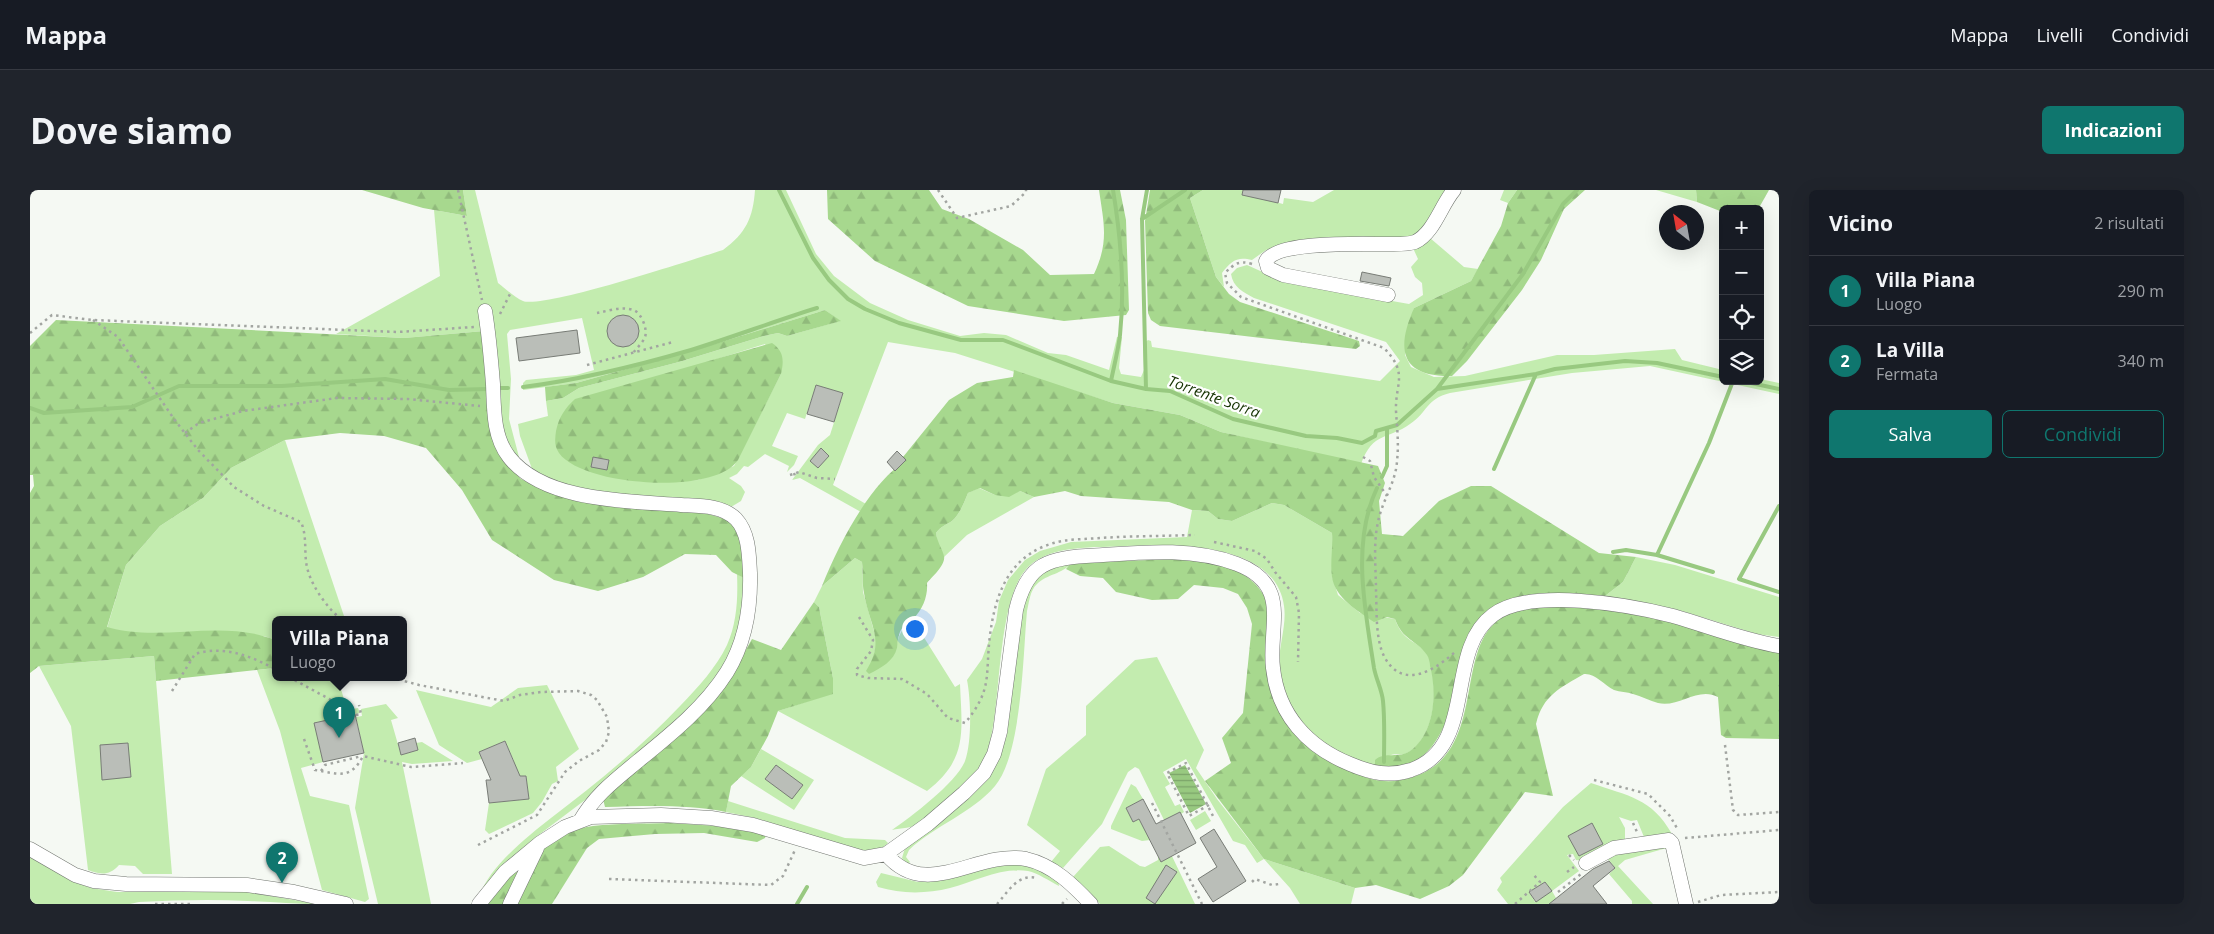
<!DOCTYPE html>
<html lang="it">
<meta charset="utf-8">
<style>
:root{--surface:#171b24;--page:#20242c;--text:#f1f3f6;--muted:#9ea1a6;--line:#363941;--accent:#0f766e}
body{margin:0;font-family:"Open Sans",sans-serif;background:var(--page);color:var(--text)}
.controls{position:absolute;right:15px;top:15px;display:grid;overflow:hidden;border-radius:8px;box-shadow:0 5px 20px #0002}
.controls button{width:45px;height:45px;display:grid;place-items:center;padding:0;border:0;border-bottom:1px solid var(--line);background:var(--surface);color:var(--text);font:25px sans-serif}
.compass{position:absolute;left:1629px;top:15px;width:45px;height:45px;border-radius:50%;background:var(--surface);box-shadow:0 5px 20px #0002;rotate:329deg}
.you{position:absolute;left:884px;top:438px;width:18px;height:18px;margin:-12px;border:4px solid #fff;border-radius:50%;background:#1a73e8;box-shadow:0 0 0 8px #1a73e833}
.badge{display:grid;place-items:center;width:32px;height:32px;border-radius:50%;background:var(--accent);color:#fff;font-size:16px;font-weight:700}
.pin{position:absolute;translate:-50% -41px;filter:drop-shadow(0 1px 2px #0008)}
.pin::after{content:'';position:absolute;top:26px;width:18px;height:15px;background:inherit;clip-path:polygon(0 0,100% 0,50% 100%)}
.popup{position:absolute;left:242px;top:426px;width:135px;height:65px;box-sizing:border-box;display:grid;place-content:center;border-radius:8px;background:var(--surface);filter:drop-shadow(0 1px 4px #0005);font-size:16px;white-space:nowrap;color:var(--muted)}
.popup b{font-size:19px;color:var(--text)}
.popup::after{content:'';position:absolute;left:50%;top:100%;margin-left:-10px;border:10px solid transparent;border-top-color:var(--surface)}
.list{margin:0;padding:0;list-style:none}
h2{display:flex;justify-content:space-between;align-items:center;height:65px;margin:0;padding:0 20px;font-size:21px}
h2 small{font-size:16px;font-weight:400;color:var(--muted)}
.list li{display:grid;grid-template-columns:32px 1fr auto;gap:15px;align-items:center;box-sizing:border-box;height:70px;padding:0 20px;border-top:1px solid var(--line)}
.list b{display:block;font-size:19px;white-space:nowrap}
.list p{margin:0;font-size:16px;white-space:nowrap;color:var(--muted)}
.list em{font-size:16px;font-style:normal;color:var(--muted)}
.actions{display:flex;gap:10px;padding:15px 20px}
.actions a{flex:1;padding:11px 0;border:1px solid var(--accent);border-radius:8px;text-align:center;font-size:18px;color:var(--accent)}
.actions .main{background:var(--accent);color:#fff}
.icon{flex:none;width:28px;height:28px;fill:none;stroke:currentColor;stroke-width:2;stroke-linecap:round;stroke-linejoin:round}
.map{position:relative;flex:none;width:1749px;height:714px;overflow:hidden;border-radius:8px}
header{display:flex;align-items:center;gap:30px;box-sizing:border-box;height:70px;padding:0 25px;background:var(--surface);border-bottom:1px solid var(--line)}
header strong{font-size:24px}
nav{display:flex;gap:28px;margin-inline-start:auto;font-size:18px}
.intro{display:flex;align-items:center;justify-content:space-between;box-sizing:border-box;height:120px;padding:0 30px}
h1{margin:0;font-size:35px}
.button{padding:12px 22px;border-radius:8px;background:var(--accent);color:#fff;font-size:18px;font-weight:700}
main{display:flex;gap:30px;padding:0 30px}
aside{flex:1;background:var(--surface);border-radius:8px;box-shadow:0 5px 20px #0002}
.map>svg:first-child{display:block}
.green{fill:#c3ecaf;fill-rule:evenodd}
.forest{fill:url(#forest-firs)}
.water{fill:url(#water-rules)}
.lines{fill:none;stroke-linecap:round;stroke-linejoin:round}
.stream{stroke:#98c980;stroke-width:4}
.building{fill:#babeb8;stroke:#787c76}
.minor-casing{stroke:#727670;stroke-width:15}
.path{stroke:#a2a5a1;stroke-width:2.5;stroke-dasharray:2.5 4;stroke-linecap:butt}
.minor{stroke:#fff;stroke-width:14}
.labels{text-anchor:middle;stroke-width:4.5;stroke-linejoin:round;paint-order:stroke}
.water-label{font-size:15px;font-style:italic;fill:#143200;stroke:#fff}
</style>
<header>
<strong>Mappa</strong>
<nav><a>Mappa</a><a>Livelli</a><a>Condividi</a></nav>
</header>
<div class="intro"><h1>Dove siamo</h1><a class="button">Indicazioni</a></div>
<main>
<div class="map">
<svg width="1749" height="714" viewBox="0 0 1749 714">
<defs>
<pattern id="forest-firs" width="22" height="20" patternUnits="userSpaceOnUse" patternTransform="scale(1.25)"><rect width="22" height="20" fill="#a7d88e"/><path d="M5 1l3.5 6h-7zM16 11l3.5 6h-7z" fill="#90ba7b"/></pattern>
<pattern id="water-rules" width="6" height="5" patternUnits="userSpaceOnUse" patternTransform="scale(1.25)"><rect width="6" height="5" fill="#98c980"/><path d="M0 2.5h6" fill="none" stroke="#7ca469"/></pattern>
</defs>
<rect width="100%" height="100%" fill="#f5f9f3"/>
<!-- green -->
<path class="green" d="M433,0h12l23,93c8,6 17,15 25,18 21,8 171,-42 200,-51 23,-17 30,-32 32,-60h31l30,64 18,22 36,27 38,17 52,16 24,-3 22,2 42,18 18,2 43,15 8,-33h5l-3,31 2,6 20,3 3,-7 -1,-26 5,-4 3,1 1,6 228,34 20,-20 -14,-19 -132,-44c-11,-6 -21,-11 -23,-24l6,-6 10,-3 38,17 124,22 14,-9 -1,-12 -7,-6 -4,-10 7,-8 -5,-11 17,-10 34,29 14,2 -7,12 -57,27 -9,47 6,12 23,10 31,-1 92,-21h37l81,-6 7,11 41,10v11h37v-2l19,4v11l-129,-28 -78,7 -122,20c-24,6 -22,19 -40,31 -22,16 -37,7 -49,40l-140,-32 -41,-17 -67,-12 -158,-50 -67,-11 -55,143 33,19 -5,8 -61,-34 -8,2 26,-35 12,-10 13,-41 -27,-9 -11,34 -18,-6 -15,33 26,10 -4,9 -7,7 2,-6 -24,-12 -17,13 -4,-1 -7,8 -8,4 12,8 4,6 -4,9 -10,6 -118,-10 -78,-20 -15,-41 -2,-12 30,-8 -2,-15 17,-3 16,-10 100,-26 85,-26 14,-3 9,3 53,-15 -15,-11 -133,41 -116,32 -53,7v-7l3,-3 50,-5 18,-5 -12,-52 -72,12 -3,4 4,45 -2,40 10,38 -2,1 -12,-21 -21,-106 -80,7 -68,-4 104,-58 -6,-66 33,6zM735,154l16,30 -47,92 -36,14 -28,2 -34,-1 46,-111z
M1173,0h58l-1,8 23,6 1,-6 29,4 21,-12h114l-24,41 -9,7 -134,8 -15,4 -14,10c-15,-4 -21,1 -30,13l2,14 -8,-10 -26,-79z
M1474,0h13l-9,13 -8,-3z
M1626,0h40l1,12z
M255,250l59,176 -2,3h-67v21l-11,-4 -132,-3 -25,-5 19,-63 34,-39 43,-28 28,-30z
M949,298l16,7 25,-4 14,6 -67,38 -23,22 -7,-16 -1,-8c5,-7 10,-8 16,-12 8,-7 12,-18 16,-28z
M1242,313l12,2 48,28 1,14 -1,29 6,19 22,18 35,6c8,24 23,21 33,36 2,3 2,8 3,12 6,26 4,64 -19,83 -9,7 -12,3 -21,5 -5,2 -12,9 -16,12 -15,-4 -40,-13 -53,-23 -20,-15 -41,-51 -43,-76 -1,-20 8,-43 5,-62 -8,-64 -110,-62 -158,-60 -31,2 -74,-2 -98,21 -30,30 -27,127 -37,170 -2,10 -5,22 -11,31 -8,12 -21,22 -32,32 -9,7 -18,17 -28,23 -7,5 -19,5 -28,7 19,-13 65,-48 73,-69 7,-19 6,-61 2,-81l15,-21 14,-37 3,-21 9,-21 17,-20 15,-9 31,-9 116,-5 5,-27 16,1 10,8 14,2z
M1606,367l39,8 104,32v40l-22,-3 -75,-23 -77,-15 18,-14z
M825,368l7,4 1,30 14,50 -4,17 23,-9c2,-14 5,-22 17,-30l42,67 5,-3c2,48 8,75 -33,107l-149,-80 55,-18v-15l-14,-71 -5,-5 8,-16z
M1041,373c-8,11 -24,11 -34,21 -7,6 -8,19 -10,27 -4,44 -5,143 -32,175 -23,27 -61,40 -86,64l-3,7 4,5 -3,3 -5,-7 3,-10 95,-92 7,-21 13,-124 11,-28 16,-13z
M707,384l7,4 -5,60 -16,33 -20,27 -106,93 -61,46 -36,33 -20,25c9,-28 48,-59 71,-77 46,-35 90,-71 130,-113 17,-18 35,-37 46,-60 10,-22 11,-47 10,-71z
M124,466l18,218h-29l-8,-8 -16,-1c-10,11 -18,10 -31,5l-17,-144 -32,-60z
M1127,467l47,93 -8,18 21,31 47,60 91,29 -4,16h-51l-10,-16 -26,-29 -7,4 -12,-18 -12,-4 -47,-82 -23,13 7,12 -5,3 10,19 5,-2 4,8 -3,2 -1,-2 -16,8 -25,-51 -4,-2 -7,5 -26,52 -39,44 -12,-6 9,-11 -33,-26 19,-56 40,-34v-29l49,-46z
M245,478v9h82l-18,5 8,28 11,-2 2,5 -45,10 8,39 -22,6 9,28 39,9 20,94 -4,3 -43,-12 -42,-159 -23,-61z
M517,495l32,64 -23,18 2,14 -6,3 -10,18 -9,11 -44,21 -4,-4 4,-27 40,-4 -3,-23 -14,1 -20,-7 22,-9 -9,-20 -26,11 3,7 -15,4 -28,-18 -23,-55 75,17 27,-19z
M356,514l12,14 -7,2 10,35 17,-5 -2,-7 6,-1 31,19 -41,3 -10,-2 29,142h-53l-23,-96 9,-55 -8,-36 6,-1 -1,-7z
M731,559l53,31 -20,30 -53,-34 10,-9z
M1561,593c37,13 61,15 81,51l-28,3 -7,-17 -6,1 -12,-4 6,11v13l-41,20 -8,-1 -3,-6 -6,1 12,16 -27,20 4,7 -6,6h-42l-11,-14 5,-8 -2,-4 63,-71zM1515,692l6,9 -16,11 -6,-10z
M1101,594l5,3 7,12 -17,9 7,13 6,-2 11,21 -8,1 -31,-12v-3z
M698,611l117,37 40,2 3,3 -6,5 -19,3 -108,-33 -29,-6z
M1175,621l6,10 -15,9 -6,-10z
M1079,656l31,20 5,1 13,-7v-4l11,-6 26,54h-95l-27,-27 27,-30z
M1640,657l-45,13 -7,6 35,38h-21v-3l-23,-27 6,-6 -7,-9 18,-10z
M0,666l43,25 18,7 26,4h130l71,12c-23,0 -46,-2 -70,-3 -36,-2 -72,-1 -109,1l-9,2h-100z
M979,674c20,0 32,7 49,16l1,6c-10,-5 -21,-13 -31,-15 -27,-4 -54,11 -78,17 -24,6 -49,6 -72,-1l-2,-5 5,-9 37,9 18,-2z"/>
<!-- forest -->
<path class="forest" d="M332,0h101l4,26 -44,-8z
M797,0h102l13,19 27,10 54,31 27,25 44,-1c15,-32 10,-50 5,-84h21l6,30 3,90 -3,5 -62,6 -96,-15 -93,-45 -47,-42z
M1120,0h53l-13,8 26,79 13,17 11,8 119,39 1,5 -4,3 -196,-23 -9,-6 -3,-7 -3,-92z
M1487,0h68l-21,19 -23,51 -19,30 -55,71 -15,15c-52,1 -56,-27 -38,-68l57,-27 30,-55 7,-23z
M1666,0h73l-9,16 -5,3h-32l-3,2 -23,-9z
M795,120l16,11 -54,15 -9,-3 -14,3 -85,26 -100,26 -16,10 -17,3 -1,-14 31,-4 116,-32z
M26,130l348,18 80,-7 4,53 -1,20 6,34 9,20 19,21 34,15 153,20 24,7 9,17 3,40 -12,-6 -16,-17 -31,-1 -42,23 -45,14 -44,-11 -62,-40 -30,-50 -36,-42 -42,-12 -44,-3 -55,7 -54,28 -28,30 -43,28 -34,39 -19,62c54,16 114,-9 168,13v28l-119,13 -2,-25 -115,10 -9,7v-180l4,-7 -1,-11h-3v-129z
M742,153c12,8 12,18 9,31l-43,86c-23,36 -156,26 -179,-7 -5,-7 -4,-14 -3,-22 3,-14 9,-23 19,-32z
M984,180l99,33 67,12 41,17 157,34 7,17 -6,18 3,33 21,2 36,-35 32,-15h20l108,67 37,4 -13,25 -18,14c-40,-3 -91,-10 -123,20 -10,9 -13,22 -16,34 -9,35 -18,101 -58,114 -11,3 -21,5 -33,3v-7c10,-9 24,-1 35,-9 25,-18 27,-59 20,-85 0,-3 -1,-8 -3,-11 -11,-16 -24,-14 -32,-36l-8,-2 -13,5c-16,-11 -39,-24 -42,-45 -2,-14 1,-29 0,-44l-48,-28 -12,-2 -40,18 -14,-2 -10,-8 -16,-1 -23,-8 -88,-6 -16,-5 -31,6 -14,-6 -11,6 -14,-2 -15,-7 -12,5c-4,10 -8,21 -16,28 -6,4 -11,5 -16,12 1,9 6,15 8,23 2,9 -12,21 -17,27 1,13 -4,26 -14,36 -2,3 -7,4 -9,7 -6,6 -6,14 -7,22 -3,13 -16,20 -28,26l-3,-3c20,-32 3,-45 -2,-78 -2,-10 -1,-21 -2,-31l-7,-4 -33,28c17,-42 46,-100 84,-126l-3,-3 46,-57 28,-17 36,-6z
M1145,369c38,3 72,5 92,41l22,125c20,26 40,36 69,49 19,9 36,9 55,3 81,-26 34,-142 99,-164 40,-14 124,0 165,11 34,9 67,25 102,27v88l-53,-1 -5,-3 -3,-38c-20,-11 -39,11 -60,6 -8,-2 -17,-7 -25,-9 -6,-2 -13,-2 -19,-4 -10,-5 -19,-17 -30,-16 -24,14 -41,21 -48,50l17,72 -28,-4 -62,83 -14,11 -29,13 -44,-14 -21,3 -91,-29 -59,-78 26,-18 -9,-25 21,-25 9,-89 -5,-16 -9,-14 -15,-6 -29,-3 -16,14 -26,1 -36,-8 -13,-14 -23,-2 -14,-7 5,-6z
M784,412l5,5 14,71v16l-55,17 -10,25 -17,31 -20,19 -5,26c-39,-8 -81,-6 -121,-5l-2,-8 128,-123 21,-37 29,11z
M640,633c32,2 65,3 96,11l-1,4 -8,4 -53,-9 -49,1 -56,5 -12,9 -35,56h-65c26,-33 62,-72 106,-78 25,-3 52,-2 77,-3z"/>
<!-- water -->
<path class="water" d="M1155,575l21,39 -16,9 -21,-40z"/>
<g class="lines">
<!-- stream -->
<path class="stream" d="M749,0l34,68 16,22 19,19 17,10 34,14 62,17h42l108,41 35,8 24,2 63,28 73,17 31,2 25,5 13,-7 1,-5 21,-6 40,-36 99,-15 19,-5 70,-8 32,2 66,14
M1112,29l43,-29
M1081,191c3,-15 7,-30 9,-46 5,-48 1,-97 -7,-145
M1712,191l37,8
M493,197c57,-7 113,-21 168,-37 42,-13 84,-29 126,-42
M469,198h9
M1116,199l-4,-170 5,-29
M1407,199l86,-115 40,-70 14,-14
M0,218l14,5 88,-6 47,-21h103l103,-7 64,11 39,-1
M1464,279l42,-95
M1352,287l5,-11v-38
M1347,298c-26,55 -12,121 -3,180 2,11 8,22 9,33 2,20 1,41 1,61
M1749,316l-40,73 40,13
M1583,362l13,-2 31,5 52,-112 24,-62
M1627,365l56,17
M767,714l10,-17"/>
</g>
<!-- building -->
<path class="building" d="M1213,0h38l-3,13 -36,-8z
M1332,82l29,6 -2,8 -29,-5z
M577 141a16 16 0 1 1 32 0a16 16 0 1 1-32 0Z
M547,140l3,23 -61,8 -3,-23z
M786,195l27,8 -9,29 -27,-8z
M791,258l8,8 -11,12 -8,-7z
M867,261l9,9 -11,11 -8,-9z
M563,267l16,3 -2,10 -16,-3z
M325,524l9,39 -41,9 -9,-39z
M385,548l3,12 -17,5 -3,-12z
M475,551l15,35h6l3,23 -40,4 -3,-23h5l-12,-28z
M98,553l3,34 -29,3 -2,-35z
M746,575l27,20 -11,14 -27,-20z
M1113,609l13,25 24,-12 16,31 -35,19 -22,-43 -6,3 -7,-14z
M1562,633l11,21 -24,12 -11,-20z
M1184,639l32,52 -33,21 -15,-23 19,-12 -17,-29z
M1579,671l6,7 -22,18 14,18h-58l44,-35z
M1136,675l11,7 -22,32 -9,-6z
M1515,692l7,9 -16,11 -7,-10z"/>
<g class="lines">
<defs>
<path id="minor" d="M1358,105l-105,-20 -15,-7 -2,-7c11,-20 95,-17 118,-17 9,0 22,1 31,-2 19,-9 26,-37 39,-52
M455,121c4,24 6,48 8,73 1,24 0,53 16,73 35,45 120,44 172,48 18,1 41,0 55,14 13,14 13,36 14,54 1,35 -4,68 -23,99 -22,35 -57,63 -89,89 -24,20 -43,34 -58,60
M0,659l45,26 19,6 32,3 121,1 47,7 52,12
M856,664c40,48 90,-4 140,5 27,6 47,26 65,45
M1556,673l28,-15 55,-8 3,3 14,61
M449,714l26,-32 35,-29 25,-16 26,-10 70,-2 50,3 42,7 111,33 22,-4 42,-30 36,-31 20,-20 10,-19 6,-22 16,-122c10,-42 28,-52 70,-54 50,-3 103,-10 151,8 55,21 31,62 36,104 5,47 35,79 77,96 21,9 39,13 61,6 67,-23 33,-119 82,-155 37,-28 137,-10 180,1 35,10 70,24 106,30
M480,714l27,-56"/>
</defs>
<!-- minor casing -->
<use href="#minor" class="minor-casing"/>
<!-- path -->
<path class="path" d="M428,0l24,110
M908,0l19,28 54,-12 15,-14v-2
M1222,74c-13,-4 -18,0 -27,9l2,10 14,14 143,51c25,26 11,35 12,63 1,17 3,33 1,50 -1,21 -15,40 -19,61 -5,22 -2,47 -2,69 1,20 -1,49 9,67 19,33 51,11 70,-6
M567,123c11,-2 24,-7 36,-3 8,2 15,19 12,27 -2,5 -8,11 -12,16
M470,124l11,-22
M63,130l25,17 56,82 24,31 36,37 30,19 37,16c7,16 2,33 7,49 5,17 20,38 33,48
M0,143l22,-18 40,5 306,12 76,-5
M557,175l86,-23
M155,243l14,-10 44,-12 94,-13 71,1 72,7
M1333,267l7,4 4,16 13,19
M764,283l2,6
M760,285l9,-3 18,6 18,1
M1184,352l41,9 12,8 8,13 21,25 3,16 -1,49
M829,427l14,23 -2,11 -14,18v6l11,3 34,1 25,15 21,24 17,5c28,-34 20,-47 25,-88 6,-46 22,-84 72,-94 12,-2 25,-2 38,-3 31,-2 63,-2 95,-3
M259,487l53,29 6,1
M370,487l4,4 15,4 85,16 16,-6 21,-3 37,-1 13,4 6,5 10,17 2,15 -3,10 -7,8 -20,11 -14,11 -28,43 -59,30
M142,501l23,-37c28,-9 56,2 80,15
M326,525l5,-1 -2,-9
M274,549l11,31c23,4 36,10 48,-14l48,11 52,-4
M1695,555l8,65 5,5 41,-3
M291,581l4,-6 37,-9
M1564,590l54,14 22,22 8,14
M1122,613l50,101
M1179,615l-20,11 -22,-43 19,-10 28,55
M1603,633l4,9
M1655,648l94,-8
M1539,665l5,5
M1537,682l7,-5
M579,689l162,6 12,-9 12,-26
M1222,692l3,-3 17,6 7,-1
M1528,702l23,-18
M1668,712l23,-7 58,-3
M125,714h36
M967,714c11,-12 21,-31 40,-26
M1032,714l5,-5
M1485,714l25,-22 -7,-8"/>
<!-- minor -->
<use href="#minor" class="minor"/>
</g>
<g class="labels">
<!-- water labels -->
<g class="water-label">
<text transform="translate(1184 207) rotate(20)" y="5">Torrente Sorra</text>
</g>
</g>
</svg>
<div class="controls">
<button>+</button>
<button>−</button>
<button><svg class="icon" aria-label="locate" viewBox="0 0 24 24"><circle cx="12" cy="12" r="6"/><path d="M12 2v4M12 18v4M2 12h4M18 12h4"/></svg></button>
<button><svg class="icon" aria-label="layers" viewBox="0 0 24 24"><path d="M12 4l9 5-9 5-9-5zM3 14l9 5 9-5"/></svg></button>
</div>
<svg class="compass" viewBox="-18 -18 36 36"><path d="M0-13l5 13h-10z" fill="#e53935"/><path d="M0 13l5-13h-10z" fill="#9ea1a6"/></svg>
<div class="you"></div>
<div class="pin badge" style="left:309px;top:548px">1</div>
<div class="popup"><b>Villa Piana</b>Luogo</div>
<div class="pin badge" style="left:252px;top:693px">2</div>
</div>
<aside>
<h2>Vicino<small>2 risultati</small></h2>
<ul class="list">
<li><span class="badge">1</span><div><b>Villa Piana</b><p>Luogo</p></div><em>290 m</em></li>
<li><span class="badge">2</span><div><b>La Villa</b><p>Fermata</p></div><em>340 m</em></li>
</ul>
<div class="actions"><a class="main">Salva</a><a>Condividi</a></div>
</aside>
</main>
